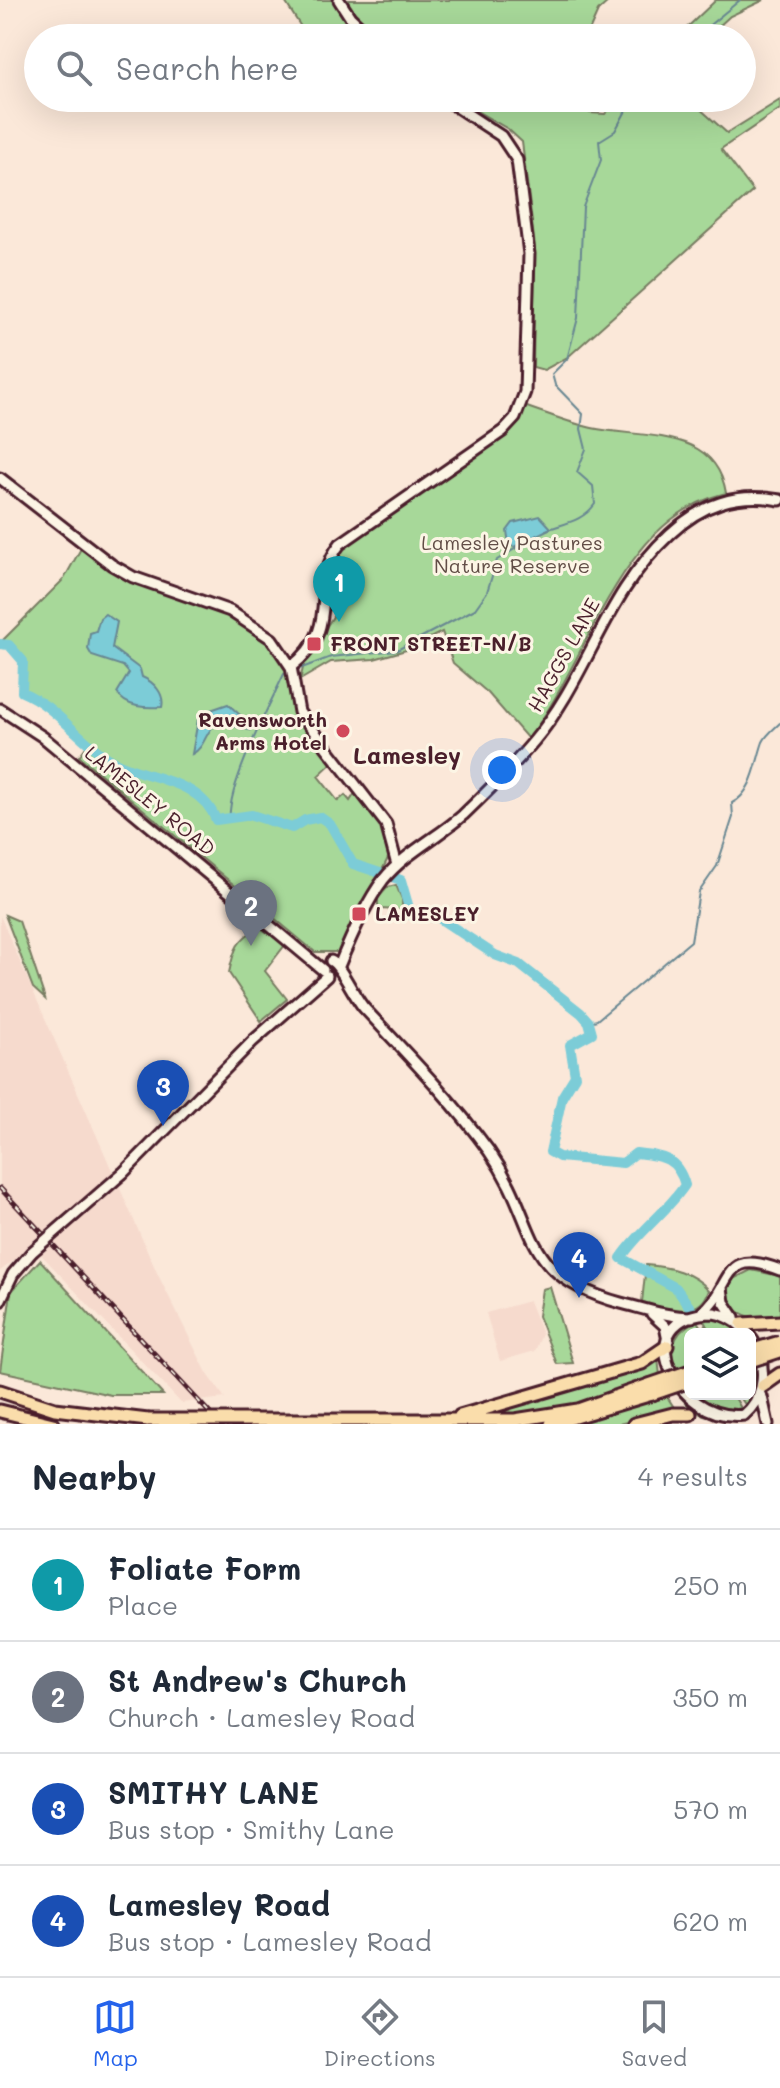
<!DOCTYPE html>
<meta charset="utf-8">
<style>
:root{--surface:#fff;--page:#f6f6f7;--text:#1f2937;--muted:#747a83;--line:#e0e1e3;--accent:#2563eb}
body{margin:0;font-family:Mali,sans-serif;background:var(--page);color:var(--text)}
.controls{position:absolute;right:24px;bottom:24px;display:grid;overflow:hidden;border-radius:12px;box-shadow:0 8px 32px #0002}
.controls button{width:72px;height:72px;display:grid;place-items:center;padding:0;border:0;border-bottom:2px solid var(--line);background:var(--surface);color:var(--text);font:40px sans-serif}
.you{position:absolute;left:502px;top:770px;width:28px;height:28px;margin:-20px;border:6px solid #fff;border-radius:50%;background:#1a73e8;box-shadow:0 0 0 12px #1a73e833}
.badge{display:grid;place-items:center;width:52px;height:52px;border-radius:50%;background:var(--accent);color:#fff;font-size:26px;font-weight:700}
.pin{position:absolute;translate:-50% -66px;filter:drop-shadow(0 2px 4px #0008)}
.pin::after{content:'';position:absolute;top:42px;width:28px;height:24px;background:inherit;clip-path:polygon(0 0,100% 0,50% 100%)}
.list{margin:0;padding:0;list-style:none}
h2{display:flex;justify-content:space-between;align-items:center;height:104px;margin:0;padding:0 32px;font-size:34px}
h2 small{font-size:26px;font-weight:400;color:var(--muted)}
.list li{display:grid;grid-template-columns:52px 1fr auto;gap:24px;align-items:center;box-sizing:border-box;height:112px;padding:0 32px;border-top:2px solid var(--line)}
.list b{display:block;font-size:30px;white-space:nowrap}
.list p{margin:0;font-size:26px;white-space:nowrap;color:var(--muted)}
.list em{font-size:26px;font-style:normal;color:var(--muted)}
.icon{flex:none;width:44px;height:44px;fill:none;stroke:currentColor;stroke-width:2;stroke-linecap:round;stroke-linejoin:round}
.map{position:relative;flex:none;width:780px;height:1424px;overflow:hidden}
.search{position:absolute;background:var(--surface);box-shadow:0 8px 32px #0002;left:24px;right:24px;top:24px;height:88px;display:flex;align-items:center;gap:20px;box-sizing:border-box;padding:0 28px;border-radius:44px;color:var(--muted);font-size:30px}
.sheet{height:552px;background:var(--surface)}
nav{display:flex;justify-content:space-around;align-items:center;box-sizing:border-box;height:112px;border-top:2px solid var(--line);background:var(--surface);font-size:22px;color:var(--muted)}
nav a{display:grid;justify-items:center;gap:4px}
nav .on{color:var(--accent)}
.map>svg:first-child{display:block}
.built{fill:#f6dacd}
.green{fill:#a7d899;stroke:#787c62;stroke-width:2}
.water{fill:#7cccd7;stroke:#688792;stroke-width:2}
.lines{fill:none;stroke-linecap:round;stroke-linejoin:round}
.stream{stroke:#688792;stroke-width:2}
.river{stroke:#7cccd7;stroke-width:10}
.secondary-casing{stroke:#4a1f2b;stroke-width:15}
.highway-casing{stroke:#4a1f2b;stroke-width:17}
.secondary{stroke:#fcf5e5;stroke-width:9}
.highway{stroke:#faddab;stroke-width:11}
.rail-casing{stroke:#4a1f2b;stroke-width:5}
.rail{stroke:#fcf5e5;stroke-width:2;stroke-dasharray:6;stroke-linecap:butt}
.secondary-bridge-casing{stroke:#4a1f2b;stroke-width:15;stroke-linecap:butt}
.highway-bridge-casing{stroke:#4a1f2b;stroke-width:17;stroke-linecap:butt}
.secondary-bridge{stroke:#fcf5e5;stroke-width:9}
.highway-bridge{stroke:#faddab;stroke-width:11}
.poi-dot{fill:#d1495b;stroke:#fcf5e5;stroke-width:3}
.labels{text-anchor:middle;stroke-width:6;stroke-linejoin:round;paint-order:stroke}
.park-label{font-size:20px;fill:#614d46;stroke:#fcf5e5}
.poi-label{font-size:20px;font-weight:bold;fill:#4a1f2b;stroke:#fcf5e5;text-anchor:start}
.street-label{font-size:20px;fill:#4a1f2b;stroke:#fcf5e5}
.quarter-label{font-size:24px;font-weight:bold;fill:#4a1f2b;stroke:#fcf5e5}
</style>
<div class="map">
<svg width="780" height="1424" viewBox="0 0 780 1424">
<rect width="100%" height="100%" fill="#fbe8d9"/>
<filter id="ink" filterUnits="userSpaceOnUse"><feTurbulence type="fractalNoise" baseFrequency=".0125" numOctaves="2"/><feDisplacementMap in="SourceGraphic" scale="16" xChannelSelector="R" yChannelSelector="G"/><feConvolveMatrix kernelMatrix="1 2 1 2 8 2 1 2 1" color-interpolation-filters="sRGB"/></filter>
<g filter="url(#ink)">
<!-- built -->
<path class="built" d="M0,916l158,359 49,98 18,25 -44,5 -148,-157 -33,25z
M529,1301l13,33 -7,17 -35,10 -14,-48z"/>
<!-- green -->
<path class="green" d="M284,0h52l27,38h-55z
M347,0h263l-12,11 -12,27h-205l-22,-19z
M716,0h48l-34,16 -24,22h-30z
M454,98h117l19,15 15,1 14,-16h69l39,35 53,-33v9l-59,40 32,42 -185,166 -24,13 -11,-3 2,-120 -13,-105 -14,-13z
M527,407c21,7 43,16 65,21 49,11 123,-2 134,65 -108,25 -137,169 -198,246l-40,-46 -35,-30 -11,-31 -36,18 -32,9 -43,3 -31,18 5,-20 29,-45 -3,-34 12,-33 162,-113z
M84,543l28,22 135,55 41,40c4,59 10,58 45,102l-15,14 20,25 7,-6 5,6 7,-11 27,36 6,28 -45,92 -7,6h-23l-236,-196 9,-12c-24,-17 -39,-40 -66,-52l1,-31 -14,-16 -9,-2 64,-64z
M396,885l6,14v11l-24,-1v-11l10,-11z
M5,915l14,6 26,78 -12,-11z
M259,927l26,18 -20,26 22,28 -26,22 -32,-48c5,-25 8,-33 30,-46z
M40,1260l123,135h-52l-111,-24 11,-79z
M646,1265c24,2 47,7 63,25 -10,31 -43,18 -67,12z
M751,1270l29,6v43c-25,3 -65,-7 -47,-40z
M550,1287l23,76 -16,1 -19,-48 4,-27z
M703,1319h21l24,15h-37z
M697,1321l8,13h-15v31l-20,7c-1,-22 4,-43 27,-51z
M658,1359l2,16 -85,29 -102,15 167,-51z
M759,1365l1,19 -14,22 -8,-12h12v-26z
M690,1388v6h43l9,16c-25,14 -50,7 -64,-18z
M666,1395l9,14 -56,15h-44z"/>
<!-- water -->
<path class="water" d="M540,516l11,12 -37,19 -5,-3 -2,-13 6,-8z
M105,614l12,8 -5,26 28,21 2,8c12,5 23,17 20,30 -16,1 -36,1 -45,-14l12,-20 -6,-7 -31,-10 -4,-7 2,-16 6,-2 4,-13z
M228,704l24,22 -2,4 -32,-8c-13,8 -12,25 -26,32l7,-40z"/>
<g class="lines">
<!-- stream -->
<path class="stream" d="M694,38l46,-38
M546,530c19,-7 37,-9 49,-26l-2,-18 -16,-14 9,-23 -5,-20 2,-15 -28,-29 -3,-11 15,-15 11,-41 5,-111 18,-47 -2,-19 16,-10 18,-33
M294,671l37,-14 66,-7 78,-41 12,-17 10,-32 40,-25
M230,820c-4,-32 39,-114 54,-146l4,-1
M589,1022l8,-2 94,-79 8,-49 18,-26 16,-49 -1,-14c21,-10 24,-42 31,-61 3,-7 12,-14 17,-19"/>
<!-- river -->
<path class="river" d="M0,644l9,1 14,16 -1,31c36,15 58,52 95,71 34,17 84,17 99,57l36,-5 40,13 13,-8 15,-3 10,7 23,40 48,16 10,35 28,3 56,37 24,9 62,49 8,9 3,11 -22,12 5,31 -13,21 -12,55 9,5 64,6 13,-10c26,3 41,4 49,32 -19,28 -45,45 -64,73l55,30 15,21"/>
<defs>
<path id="secondary" d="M339,0l11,17 22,21
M0,478l112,87 21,12 97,34 42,28 19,28 8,45 87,112 11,41
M291,667c53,-41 17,-82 49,-123l163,-113 12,-13 10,-26 4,-138 -12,-94 -16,-24 -58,-38
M0,709l43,28 280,233
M331,961c9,3 24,38 34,48 43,46 87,91 124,142 53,75 26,123 132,152 24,6 47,14 71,14
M339,966c11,-27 26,-62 44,-86 22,-27 54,-42 80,-65 24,-23 50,-49 71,-74 55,-65 70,-146 136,-207 32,-30 66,-42 110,-34
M123,1173l130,-132 74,-65
M722,1288l2,14 10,15
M0,1301l13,-27 19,-22
M714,1313c46,8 66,72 30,102 -69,9 -120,-101 -30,-102z
M652,1314l13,12 3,15
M700,1314c35,-27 19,-68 80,-44
M762,1397l6,27"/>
<path id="highway" d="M742,1324l38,-2
M763,1386l17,-12
M0,1391l55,18 93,11
M0,1411l53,13
M460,1416l182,-53 25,-17
M293,1420h222l63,-10 71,-25
M551,1424l101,-30
M634,1424l39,-10h17"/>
</defs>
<!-- secondary casing -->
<use href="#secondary" class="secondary-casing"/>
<!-- highway casing -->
<use href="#highway" class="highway-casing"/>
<!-- secondary -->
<use href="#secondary" class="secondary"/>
<!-- highway -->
<use href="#highway" class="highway"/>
<defs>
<path id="rail" d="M0,1188l220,236"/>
</defs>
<!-- rail casing -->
<use href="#rail" class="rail-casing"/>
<!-- rail -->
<use href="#rail" class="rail"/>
<defs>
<path id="secondary-bridge" d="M32,1252l91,-79"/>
<path id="highway-bridge" d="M750,1351l30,-9
M750,1361l30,-10
M649,1385l41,-14
M652,1394l38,-13
M148,1420h145"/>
</defs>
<!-- secondary-bridge casing -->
<use href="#secondary-bridge" class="secondary-bridge-casing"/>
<!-- highway-bridge casing -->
<use href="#highway-bridge" class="highway-bridge-casing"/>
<!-- secondary-bridge -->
<use href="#secondary-bridge" class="secondary-bridge"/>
<!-- highway-bridge -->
<use href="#highway-bridge" class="highway-bridge"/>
</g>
</g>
<!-- markers -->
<g class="poi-dot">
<rect x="306" y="636" width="16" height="16" rx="4"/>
<circle cx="343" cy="731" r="8"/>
<rect x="351" y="906" width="16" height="16" rx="4"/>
</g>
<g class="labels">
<!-- park labels -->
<g class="park-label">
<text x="512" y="550">Lamesley Pastures<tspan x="512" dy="23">Nature Reserve</tspan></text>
</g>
<!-- poi labels -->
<g class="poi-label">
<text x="330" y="651">FRONT STREET-N/B</text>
<text x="327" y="727" text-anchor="end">Ravensworth<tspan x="327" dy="23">Arms Hotel</tspan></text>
<text x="375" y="921">LAMESLEY</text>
</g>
<!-- street labels -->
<g class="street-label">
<text transform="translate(564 655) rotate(-61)" y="7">HAGGS LANE</text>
<text transform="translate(150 801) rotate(39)" y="7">LAMESLEY ROAD</text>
</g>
<!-- quarter labels -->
<g class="quarter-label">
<text x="407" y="764">Lamesley</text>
</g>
</g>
</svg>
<div class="controls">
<button><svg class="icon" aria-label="layers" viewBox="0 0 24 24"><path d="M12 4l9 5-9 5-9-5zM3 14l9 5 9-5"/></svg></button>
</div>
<div class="you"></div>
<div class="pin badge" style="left:339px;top:622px;background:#0f9aa8">1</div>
<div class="pin badge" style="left:251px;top:946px;background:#6b7280">2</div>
<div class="pin badge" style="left:163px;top:1126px;background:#1a4fb4">3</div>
<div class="pin badge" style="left:579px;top:1298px;background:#1a4fb4">4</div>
<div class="search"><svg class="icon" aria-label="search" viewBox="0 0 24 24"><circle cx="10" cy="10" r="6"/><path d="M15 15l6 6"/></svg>Search here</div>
</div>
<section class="sheet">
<h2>Nearby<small>4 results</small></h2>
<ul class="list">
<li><span class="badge" style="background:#0f9aa8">1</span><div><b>Foliate Form</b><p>Place</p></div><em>250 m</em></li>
<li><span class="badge" style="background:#6b7280">2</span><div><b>St Andrew's Church</b><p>Church · Lamesley Road</p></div><em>350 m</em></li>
<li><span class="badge" style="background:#1a4fb4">3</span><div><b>SMITHY LANE</b><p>Bus stop · Smithy Lane</p></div><em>570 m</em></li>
<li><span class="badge" style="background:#1a4fb4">4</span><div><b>Lamesley Road</b><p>Bus stop · Lamesley Road</p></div><em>620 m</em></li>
</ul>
</section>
<nav>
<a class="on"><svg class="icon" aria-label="map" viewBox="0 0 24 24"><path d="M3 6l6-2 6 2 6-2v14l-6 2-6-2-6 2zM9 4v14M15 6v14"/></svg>Map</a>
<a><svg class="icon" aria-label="directions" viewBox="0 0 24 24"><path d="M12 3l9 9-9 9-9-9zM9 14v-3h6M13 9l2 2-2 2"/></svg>Directions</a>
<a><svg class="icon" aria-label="saved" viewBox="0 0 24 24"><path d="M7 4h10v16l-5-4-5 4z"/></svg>Saved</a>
</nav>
